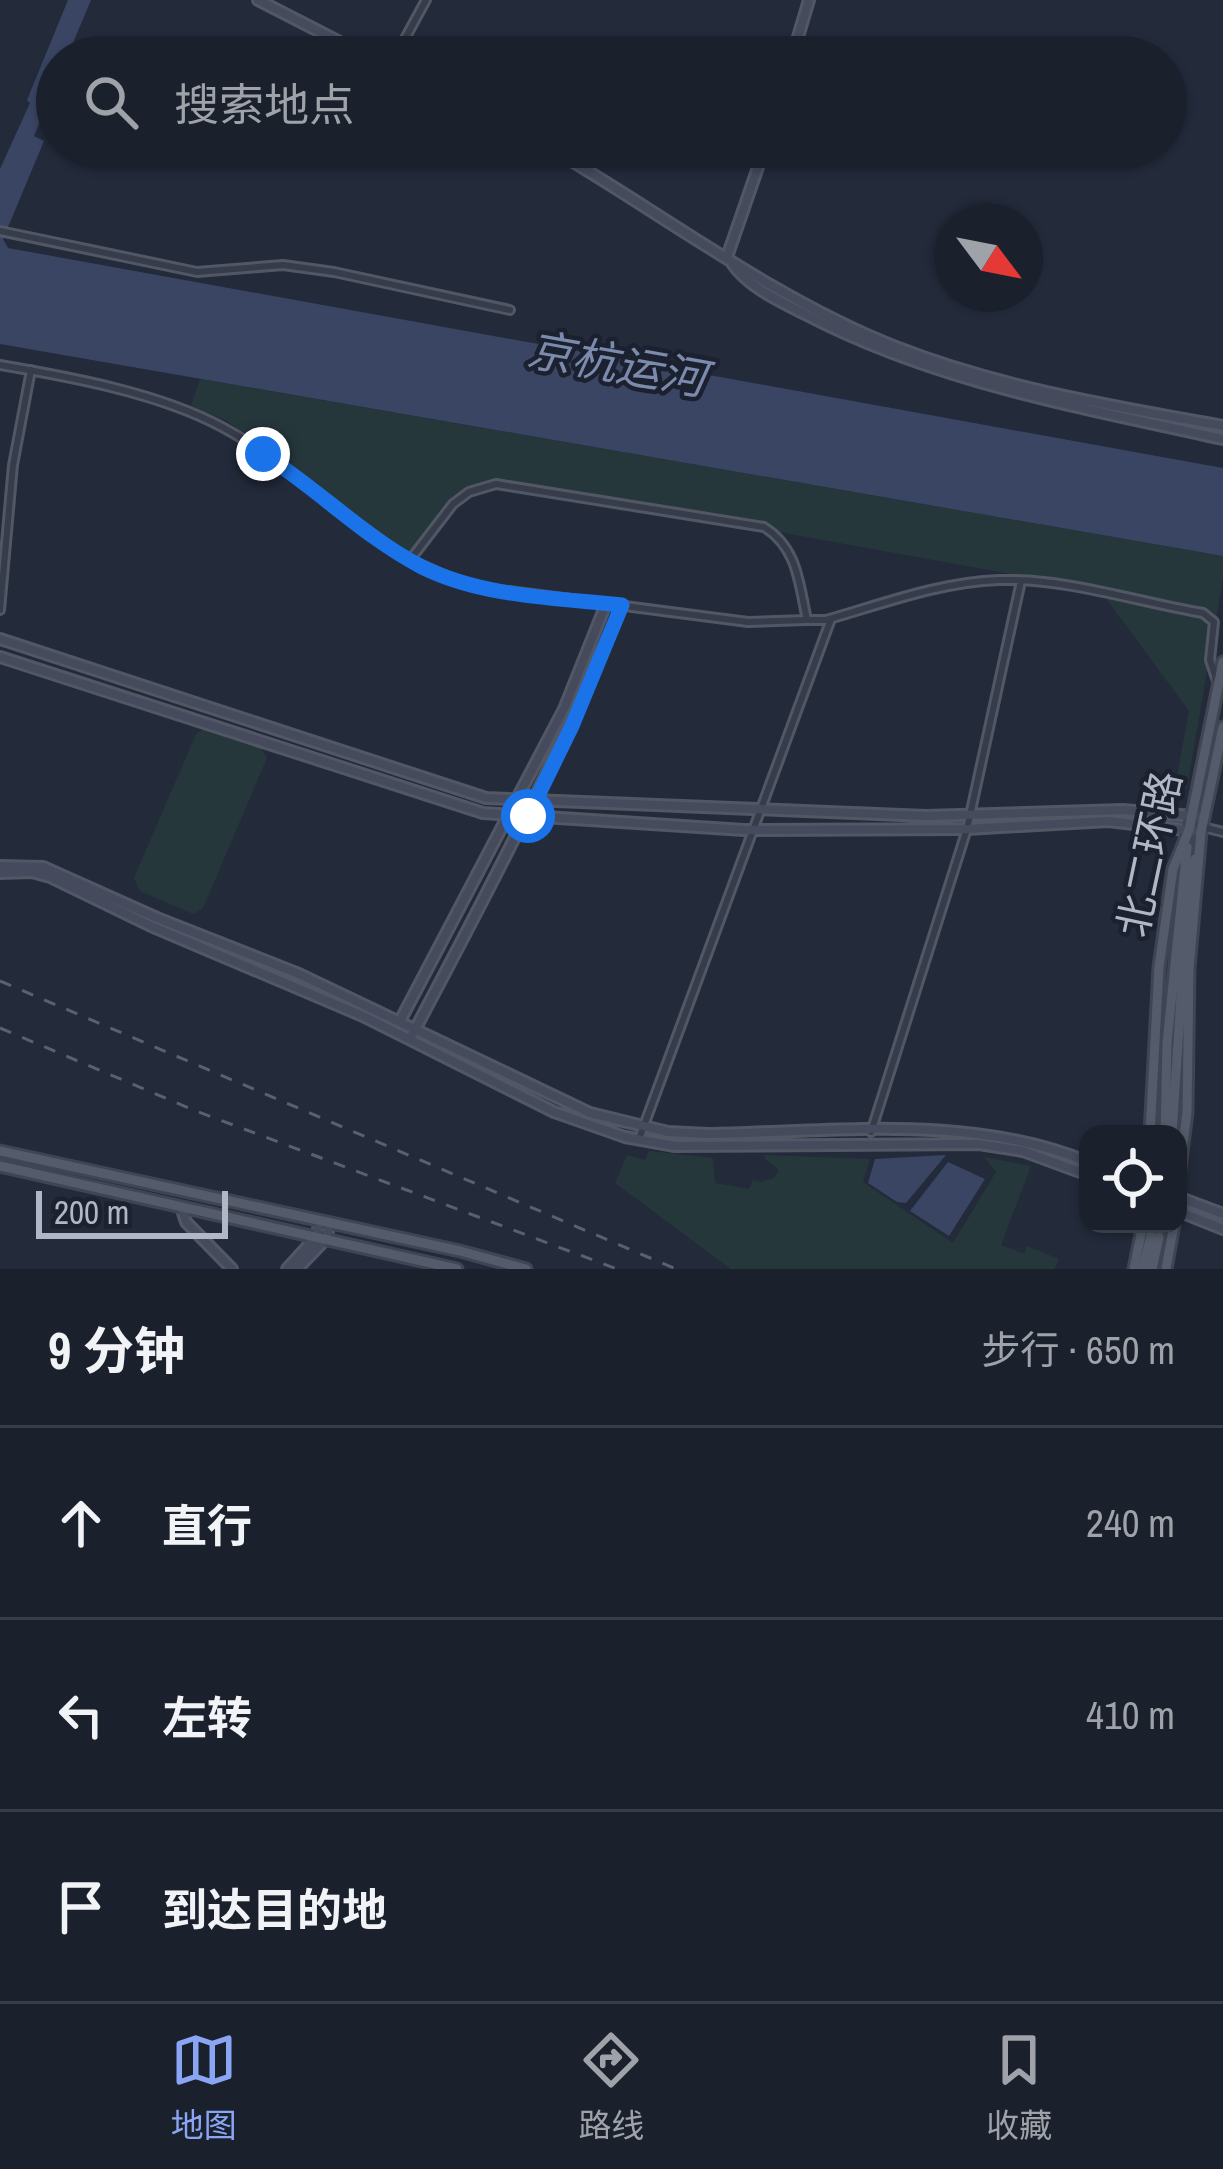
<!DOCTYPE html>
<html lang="zh">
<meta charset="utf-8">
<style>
:root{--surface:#1a202c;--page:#232834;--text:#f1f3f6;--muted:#9fa3a9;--line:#383e48;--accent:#89a5f4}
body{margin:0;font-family:"Archivo Narrow","Noto Sans SC",sans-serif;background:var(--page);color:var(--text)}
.controls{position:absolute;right:36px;bottom:36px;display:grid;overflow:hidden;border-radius:24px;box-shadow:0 3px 9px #0004}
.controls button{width:108px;height:108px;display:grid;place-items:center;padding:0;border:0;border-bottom:3px solid var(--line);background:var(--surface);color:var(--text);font:60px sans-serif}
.compass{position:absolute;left:935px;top:204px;width:108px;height:108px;border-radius:50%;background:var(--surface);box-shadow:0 3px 9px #0004;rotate:122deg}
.scale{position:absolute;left:36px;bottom:30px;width:192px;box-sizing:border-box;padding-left:12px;border:6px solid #b2b7c6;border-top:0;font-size:33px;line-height:42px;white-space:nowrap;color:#b2b7c6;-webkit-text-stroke:9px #1c212f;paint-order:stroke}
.stop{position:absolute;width:36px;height:36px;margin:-27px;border:9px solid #1a73e8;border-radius:50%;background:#fff}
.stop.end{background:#1a73e8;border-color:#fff;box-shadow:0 3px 12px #0008}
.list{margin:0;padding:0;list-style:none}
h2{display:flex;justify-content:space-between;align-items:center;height:156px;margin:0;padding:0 48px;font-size:51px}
h2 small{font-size:39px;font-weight:400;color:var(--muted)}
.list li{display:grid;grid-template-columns:78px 1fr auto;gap:36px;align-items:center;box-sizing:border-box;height:192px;padding:0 48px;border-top:3px solid var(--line)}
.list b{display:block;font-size:45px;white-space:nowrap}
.list em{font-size:39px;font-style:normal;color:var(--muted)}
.icon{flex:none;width:66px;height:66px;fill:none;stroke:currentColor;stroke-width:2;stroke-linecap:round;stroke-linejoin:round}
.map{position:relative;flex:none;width:1223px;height:1269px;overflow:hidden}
.search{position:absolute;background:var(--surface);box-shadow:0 3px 9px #0004;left:36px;right:36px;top:36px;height:132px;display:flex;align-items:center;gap:30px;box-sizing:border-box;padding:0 42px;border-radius:66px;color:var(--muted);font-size:45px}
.sheet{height:732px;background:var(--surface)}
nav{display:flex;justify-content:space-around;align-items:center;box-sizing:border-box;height:168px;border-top:3px solid var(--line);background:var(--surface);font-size:33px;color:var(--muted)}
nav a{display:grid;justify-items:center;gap:6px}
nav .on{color:var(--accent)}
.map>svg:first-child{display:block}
.green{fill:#26373c}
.water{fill:#394563}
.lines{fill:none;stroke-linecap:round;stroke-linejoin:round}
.primary-tunnel{stroke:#383f4f;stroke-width:9;stroke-dasharray:9 4.5;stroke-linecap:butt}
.street-casing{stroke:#525765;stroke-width:12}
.secondary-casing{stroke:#525765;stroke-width:14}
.primary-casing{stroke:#404553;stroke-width:15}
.street{stroke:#363c4a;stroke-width:6}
.secondary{stroke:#454b5d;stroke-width:8}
.primary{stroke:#545b6a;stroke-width:9}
.rail{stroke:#596071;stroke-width:3;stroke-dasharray:12 12;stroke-linecap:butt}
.route{stroke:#1a73e8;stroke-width:15}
.labels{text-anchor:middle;stroke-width:9;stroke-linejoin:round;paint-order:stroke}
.street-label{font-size:42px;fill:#b2b7c6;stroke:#1c212f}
.water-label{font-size:45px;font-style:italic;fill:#7b8aad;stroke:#1c212f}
</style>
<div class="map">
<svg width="1223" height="1269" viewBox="0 0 1223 1269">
<rect width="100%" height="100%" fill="#232a3a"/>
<!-- green -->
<path class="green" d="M200,379l1023,177v22l-36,210 -12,-1 14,-76 -89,-121 -598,-108 -32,5 -20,13 -41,54 -182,-133 -36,-15z
M203,729l57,18 7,11 -64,150 -10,6 -53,-23 -6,-13 62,-144z
M649,1151l64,7 2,25 34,6 4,-9 8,2 13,-4 5,-8 -15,-12 1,-3 105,4 -7,23 90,61 43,-71 -12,-15 47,9 -30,79 23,9 3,-8 32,13 -5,10h-323l-116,-86 12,-28 18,5z"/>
<!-- water -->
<path class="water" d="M68,0h23l-24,57h-10v23l-23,56 10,5 -41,98 5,9 1215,220v88l-1223,-212v-175l30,-66 -3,-3z
M946,1155l-40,48 -9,-1 -29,-19 7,-24z
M948,1162l37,17 -36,57 -39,-25z"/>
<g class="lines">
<!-- primary-tunnel -->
<path class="primary-tunnel" d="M1159,1237l2,-13"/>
<defs>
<path id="street" d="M395,57l31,-57
M0,231l197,41 86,-7 51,7 176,38
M0,365c70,12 159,28 222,62 67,36 123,92 188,133l43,-56 16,-12 27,-8 268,43c34,21 35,57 43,93h19c56,-16 114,-38 173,-40 68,-2 138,22 204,33l11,9 -4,38 8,24
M410,560l60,26 278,36 58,-2
M0,610l13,-145 18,-95
M1203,827l20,5
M871,1132l96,-303 54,-248
M639,1139l192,-520"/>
<path id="secondary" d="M258,0l111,57
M792,57l17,-57
M548,147c112,65 227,153 348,200 105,41 216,59 327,79
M727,257l38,-110
M732,263c16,24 49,39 75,52 131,68 273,92 416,124
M0,639l486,159 440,18 197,-6 81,7
M0,657l483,156 261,17 223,-1 141,-8 93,11
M0,866l43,1 114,51 142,56 291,139 78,19 40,2c126,-2 261,-21 380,28
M0,873l32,-1 18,5 101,49 212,90 191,96 71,25 50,9 304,-2 44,7 65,24
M400,1021l164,-312 42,-105
M410,1039c76,-143 150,-284 212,-434
M1178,1197l45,17
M181,1207l5,15 46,47
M1178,1211l45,18
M287,1269l29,-32 4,-16
M297,1269l29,-30 4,-16"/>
<path id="primary" d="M1150,1134l9,-167 14,-98 16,-39 34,-168
M1165,1134l2,-91 20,-196
M1172,1134l15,-229 8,-46
M0,1151l460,100 66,18
M0,1166l457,103
M1178,1185l9,-73 2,-144 12,-136 22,-105
M1134,1269l9,-45
M1143,1269l8,-34
M1152,1269l7,-32
M1166,1269l8,-45"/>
</defs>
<!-- street casing -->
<use href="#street" class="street-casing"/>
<!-- secondary casing -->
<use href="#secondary" class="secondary-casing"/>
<!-- primary casing -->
<use href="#primary" class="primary-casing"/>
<!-- street -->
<use href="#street" class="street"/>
<!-- secondary -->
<use href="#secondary" class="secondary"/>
<!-- primary -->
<use href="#primary" class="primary"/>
<!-- rail -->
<path class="rail" d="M0,981l676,288
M0,1028l196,83 421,158"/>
</g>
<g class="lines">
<!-- route -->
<path class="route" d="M263,454c55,35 101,83 159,113 60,30 135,31 200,38l-50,121 -44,90"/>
</g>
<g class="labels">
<!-- street labels -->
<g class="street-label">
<text transform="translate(1149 854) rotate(-78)" y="15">北二环路</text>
</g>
<!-- water labels -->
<g class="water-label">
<text transform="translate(617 364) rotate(10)" y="16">京杭运河</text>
</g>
</g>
</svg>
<div class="controls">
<button><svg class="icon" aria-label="locate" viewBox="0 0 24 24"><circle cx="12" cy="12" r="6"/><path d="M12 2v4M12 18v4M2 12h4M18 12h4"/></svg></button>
</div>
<svg class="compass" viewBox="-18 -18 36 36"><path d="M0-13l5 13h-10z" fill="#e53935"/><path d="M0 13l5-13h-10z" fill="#9fa3a9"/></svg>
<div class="scale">200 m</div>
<div class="stop" style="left:528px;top:816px"></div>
<div class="stop end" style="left:263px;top:454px"></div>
<div class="search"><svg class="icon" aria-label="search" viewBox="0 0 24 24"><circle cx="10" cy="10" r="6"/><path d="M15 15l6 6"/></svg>搜索地点</div>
</div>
<section class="sheet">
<h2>9 分钟<small>步行 · 650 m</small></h2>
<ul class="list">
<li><svg class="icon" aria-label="ahead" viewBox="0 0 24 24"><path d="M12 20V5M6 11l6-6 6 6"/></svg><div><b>直行</b></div><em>240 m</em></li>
<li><svg class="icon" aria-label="left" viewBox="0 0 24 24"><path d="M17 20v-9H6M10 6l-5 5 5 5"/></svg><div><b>左转</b></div><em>410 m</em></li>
<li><svg class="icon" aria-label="arrive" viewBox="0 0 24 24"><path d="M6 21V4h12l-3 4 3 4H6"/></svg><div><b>到达目的地</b></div></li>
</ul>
</section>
<nav>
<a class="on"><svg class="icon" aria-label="map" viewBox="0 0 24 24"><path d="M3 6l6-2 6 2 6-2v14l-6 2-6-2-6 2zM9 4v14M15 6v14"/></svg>地图</a>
<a><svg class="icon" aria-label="directions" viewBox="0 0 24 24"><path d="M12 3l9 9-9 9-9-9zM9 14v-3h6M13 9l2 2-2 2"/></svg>路线</a>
<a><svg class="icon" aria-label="saved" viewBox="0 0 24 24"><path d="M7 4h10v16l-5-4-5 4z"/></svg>收藏</a>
</nav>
